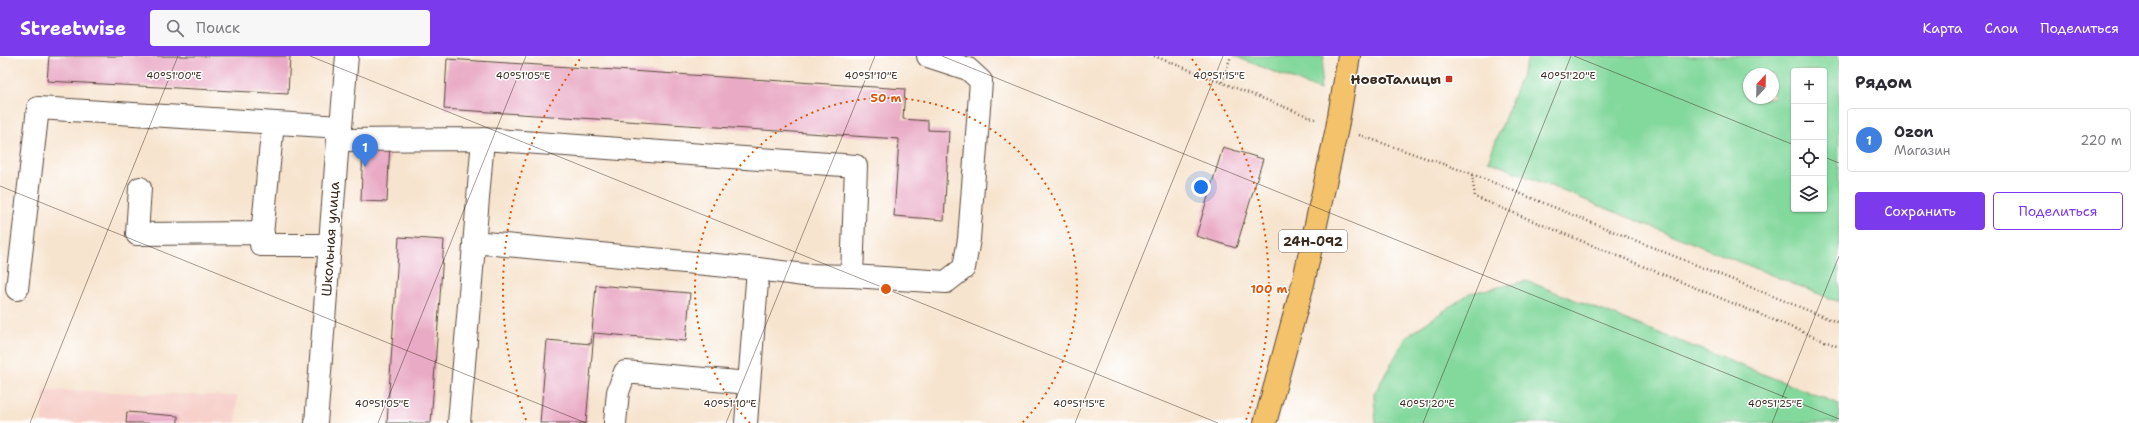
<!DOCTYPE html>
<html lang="ru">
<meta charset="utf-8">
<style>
:root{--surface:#fff;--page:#f7f7f7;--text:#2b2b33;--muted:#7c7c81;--line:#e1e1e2;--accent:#7c3aed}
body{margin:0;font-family:"Shantell Sans",sans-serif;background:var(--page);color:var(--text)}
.controls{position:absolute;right:12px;top:12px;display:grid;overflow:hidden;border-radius:4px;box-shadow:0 1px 3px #0004}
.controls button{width:36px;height:36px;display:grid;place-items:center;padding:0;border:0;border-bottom:1px solid var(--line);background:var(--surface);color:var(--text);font:20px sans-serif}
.compass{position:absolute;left:1743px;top:12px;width:36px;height:36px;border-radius:50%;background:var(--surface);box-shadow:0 1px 3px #0004;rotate:22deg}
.you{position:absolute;left:1201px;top:131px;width:14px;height:14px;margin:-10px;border:3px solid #fff;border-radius:50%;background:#1a73e8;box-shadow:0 0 0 6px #1a73e833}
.badge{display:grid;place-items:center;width:26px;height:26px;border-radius:50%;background:var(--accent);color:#fff;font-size:13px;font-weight:700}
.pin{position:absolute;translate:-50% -33px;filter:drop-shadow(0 1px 2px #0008)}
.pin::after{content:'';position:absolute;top:21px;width:14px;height:12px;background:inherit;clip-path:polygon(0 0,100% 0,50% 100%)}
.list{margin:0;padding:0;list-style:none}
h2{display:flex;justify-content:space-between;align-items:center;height:52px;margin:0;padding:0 16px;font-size:17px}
h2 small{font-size:13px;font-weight:400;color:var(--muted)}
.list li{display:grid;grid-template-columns:26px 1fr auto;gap:12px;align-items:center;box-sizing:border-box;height:64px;margin:0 8px 8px;padding:0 8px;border:1px solid var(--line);border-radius:4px}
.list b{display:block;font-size:15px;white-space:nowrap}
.list p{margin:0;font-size:13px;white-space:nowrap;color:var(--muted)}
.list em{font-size:13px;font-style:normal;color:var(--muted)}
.actions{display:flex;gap:8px;padding:12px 16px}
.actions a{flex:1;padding:9px 0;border:1px solid var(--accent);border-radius:4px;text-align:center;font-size:14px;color:var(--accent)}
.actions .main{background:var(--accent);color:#fff}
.icon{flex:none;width:22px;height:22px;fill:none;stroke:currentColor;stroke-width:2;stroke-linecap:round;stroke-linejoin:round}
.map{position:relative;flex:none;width:1839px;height:367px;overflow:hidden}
header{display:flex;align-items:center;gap:24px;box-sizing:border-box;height:56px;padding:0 20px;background:var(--accent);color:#fff}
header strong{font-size:19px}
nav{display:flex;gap:22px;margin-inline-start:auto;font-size:14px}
.search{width:280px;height:36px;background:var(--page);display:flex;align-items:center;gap:10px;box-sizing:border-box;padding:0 14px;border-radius:4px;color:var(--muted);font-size:15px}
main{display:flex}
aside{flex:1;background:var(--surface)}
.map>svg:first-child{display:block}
.built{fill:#f7d0ca}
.green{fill:#83d89c;stroke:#5f815d;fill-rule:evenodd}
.building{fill:#e9aac5}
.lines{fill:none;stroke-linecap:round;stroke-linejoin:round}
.minor-casing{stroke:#574639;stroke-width:24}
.major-casing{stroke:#574639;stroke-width:24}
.path{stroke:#574639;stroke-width:2.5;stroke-dasharray:1 3;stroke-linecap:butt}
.minor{stroke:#fff;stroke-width:22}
.major{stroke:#f3c26a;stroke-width:22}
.ticks{fill:none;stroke:#3b2a1e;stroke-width:1;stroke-opacity:0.45}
.ring{fill:none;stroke:#df570d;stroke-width:2;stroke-dasharray:2 4}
.poi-dot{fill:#c8321e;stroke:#fff;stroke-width:1.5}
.labels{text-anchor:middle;stroke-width:3;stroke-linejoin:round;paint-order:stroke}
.shield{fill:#fff;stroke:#766a62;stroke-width:1}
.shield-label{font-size:13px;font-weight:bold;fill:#3b2a1e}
.poi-label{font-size:14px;font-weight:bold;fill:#3b2a1e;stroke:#fff;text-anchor:end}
.street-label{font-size:14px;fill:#3b2a1e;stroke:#fff}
.ticks-label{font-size:10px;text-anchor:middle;fill:#3b2a1e;stroke:#fff;stroke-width:3;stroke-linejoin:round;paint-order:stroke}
.centre{fill:#df570d;stroke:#fff;stroke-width:2}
.ring-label{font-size:12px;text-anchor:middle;font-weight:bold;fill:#df570d;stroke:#fff;stroke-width:3;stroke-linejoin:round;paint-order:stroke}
</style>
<header>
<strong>Streetwise</strong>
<div class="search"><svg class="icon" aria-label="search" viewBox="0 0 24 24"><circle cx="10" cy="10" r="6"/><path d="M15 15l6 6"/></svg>Поиск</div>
<nav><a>Карта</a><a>Слои</a><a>Поделиться</a></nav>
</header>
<main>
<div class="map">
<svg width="1839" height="367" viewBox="0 0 1839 367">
<rect width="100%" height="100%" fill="#fff"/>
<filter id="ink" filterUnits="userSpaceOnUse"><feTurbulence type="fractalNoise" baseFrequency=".025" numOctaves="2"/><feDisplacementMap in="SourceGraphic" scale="8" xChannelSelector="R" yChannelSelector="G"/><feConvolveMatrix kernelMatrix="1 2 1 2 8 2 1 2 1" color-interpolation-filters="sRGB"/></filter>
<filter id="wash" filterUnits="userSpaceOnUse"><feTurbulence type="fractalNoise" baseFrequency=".012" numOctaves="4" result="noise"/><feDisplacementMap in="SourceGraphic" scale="16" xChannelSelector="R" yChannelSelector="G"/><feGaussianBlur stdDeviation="0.9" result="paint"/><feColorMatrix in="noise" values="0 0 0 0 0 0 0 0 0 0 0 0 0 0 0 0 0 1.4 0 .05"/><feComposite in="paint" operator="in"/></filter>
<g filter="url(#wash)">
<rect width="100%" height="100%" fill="#f7e4cf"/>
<!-- built -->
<path class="built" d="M44,334l193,6 -1,27h-194z"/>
<!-- green -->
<path class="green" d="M1234,0h90l-4,34z
M1529,0h310v246l-351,-141zM1794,15h30v138h-30zM1749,18h24v24h-24z
M1527,225l312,123v19h-463l-2,-29 33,-58 63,-43z"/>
<g id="blocks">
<!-- building -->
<path class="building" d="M49,0h241l-2,38 -241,-13z
M447,3l458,30 -2,30 25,2v9l21,1 -5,89 -50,-4 5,-77 -455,-30z
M363,86l27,1 -3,59 -26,-1z
M1223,91l40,12 -27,89 -40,-12z
M399,181l45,3 -13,183h-44z
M596,229l94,8 -4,48 -92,-8 -8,90h-46l7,-83 44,4z
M127,356l51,4v7h-52z"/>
</g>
</g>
<g filter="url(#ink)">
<use href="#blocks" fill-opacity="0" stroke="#574639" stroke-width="1"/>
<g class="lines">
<defs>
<path id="minor" d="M273,67l-12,122h69
M338,84l145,-1 373,27 -4,110 94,6 18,-14 5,-29 12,-158 -13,-12 -40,-13
M140,132l-3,46 126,-1
M474,186l284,27 -12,154
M758,213l46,6 48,1
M17,233l21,-181 303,19
M316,367l22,-283 3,-13 6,-71
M459,367l24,-284
M615,367l3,-31 7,-20 124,11"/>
<path id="major" d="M1265,367l38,-139 34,-156 12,-72"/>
</defs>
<!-- minor casing -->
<use href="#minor" class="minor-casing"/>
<!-- major casing -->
<use href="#major" class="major-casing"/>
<!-- path -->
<path class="path" d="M1154,0l161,63
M1222,26l9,-26
M1359,79l113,39 367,149
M1472,119l3,22 364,150"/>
<!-- minor -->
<use href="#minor" class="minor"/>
<!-- major -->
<use href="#major" class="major"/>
</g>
</g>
<!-- ticks -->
<path class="ticks" d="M310,0l908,367M942,0l897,363M1574,0l220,89M1824,101l15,6M0,130l586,237M30,367l148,-367M378,367l148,-367M726,367l149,-367M1075,367l148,-367M1423,367l148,-367M1772,367l67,-167"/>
<!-- distance rings -->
<g class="ring">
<path d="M750 367A191 191 0 1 1 1022 367"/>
<path d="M526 364A383 383 0 0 1 580 3M1192 3A383 383 0 0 1 1246 364"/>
</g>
<!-- markers -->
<rect class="poi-dot" x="1445" y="19" width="8" height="8" rx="2"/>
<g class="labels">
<!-- shield labels -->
<rect class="shield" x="1279" y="174" width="68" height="22" rx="3"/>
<g class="shield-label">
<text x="1313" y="190">24Н-092</text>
</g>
<!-- poi labels -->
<g class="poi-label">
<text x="1441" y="28">НовоТалицы</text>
</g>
<!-- street labels -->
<g class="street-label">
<text transform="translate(330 183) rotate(-86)" y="5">Школьная улица</text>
</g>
</g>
<g class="ticks-label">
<text x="523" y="23">40°51'05"E</text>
<text x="871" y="23">40°51'10"E</text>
<text x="1219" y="23">40°51'15"E</text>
<text x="1568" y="23">40°51'20"E</text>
<text x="174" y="23">40°51'00"E</text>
<text x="382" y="351">40°51'05"E</text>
<text x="730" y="351">40°51'10"E</text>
<text x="1079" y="351">40°51'15"E</text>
<text x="1427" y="351">40°51'20"E</text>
<text x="1775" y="351">40°51'25"E</text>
</g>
<circle cx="886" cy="233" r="6" class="centre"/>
<g class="ring-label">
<text x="886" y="46">50 m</text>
<text x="1269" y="237">100 m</text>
</g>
</svg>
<div class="controls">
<button>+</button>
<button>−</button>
<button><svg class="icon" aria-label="locate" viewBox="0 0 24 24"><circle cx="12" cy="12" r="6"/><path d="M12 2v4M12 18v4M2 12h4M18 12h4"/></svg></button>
<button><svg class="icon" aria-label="layers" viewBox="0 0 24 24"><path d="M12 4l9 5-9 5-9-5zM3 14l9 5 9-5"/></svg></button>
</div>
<svg class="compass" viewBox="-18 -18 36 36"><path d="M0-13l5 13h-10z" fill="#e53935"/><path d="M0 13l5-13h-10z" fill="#7c7c81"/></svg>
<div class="you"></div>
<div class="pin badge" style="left:365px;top:111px;background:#3f7fe0">1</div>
</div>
<aside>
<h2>Рядом<small></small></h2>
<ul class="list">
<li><span class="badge" style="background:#3f7fe0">1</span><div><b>Ozon</b><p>Магазин</p></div><em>220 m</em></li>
</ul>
<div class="actions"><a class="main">Сохранить</a><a>Поделиться</a></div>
</aside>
</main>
